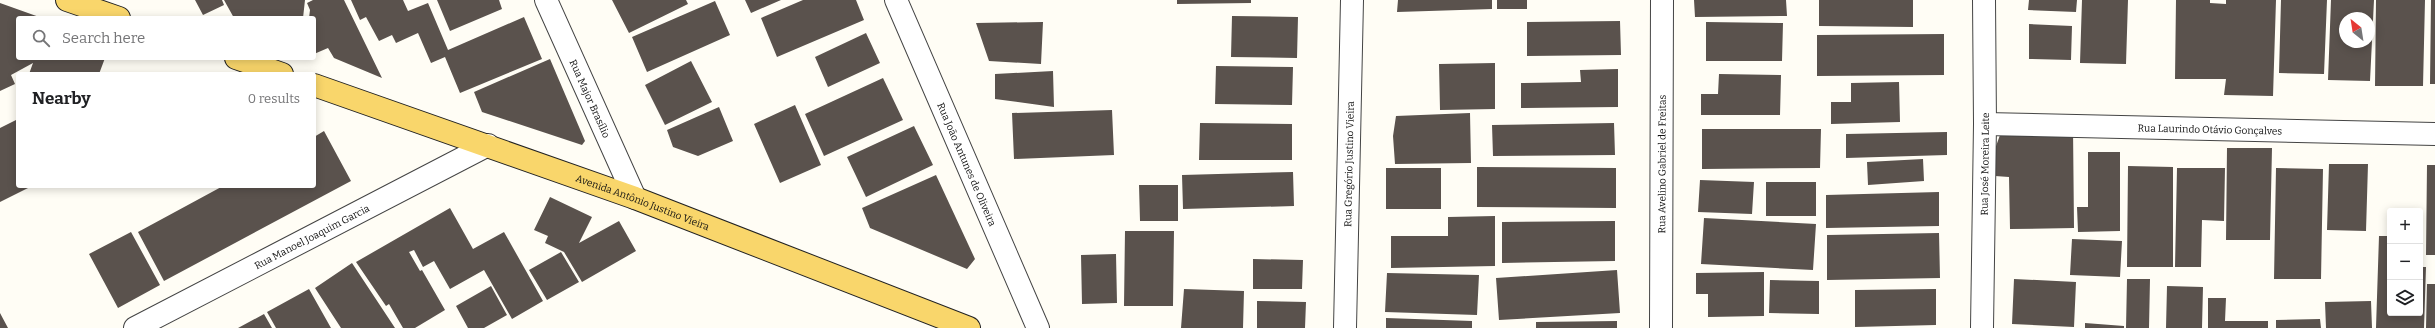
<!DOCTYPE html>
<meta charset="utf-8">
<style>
:root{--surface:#fff;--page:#f2f2f2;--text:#202124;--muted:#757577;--line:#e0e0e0}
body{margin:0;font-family:Bitter,serif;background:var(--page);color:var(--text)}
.controls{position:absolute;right:12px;bottom:12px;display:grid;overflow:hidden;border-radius:4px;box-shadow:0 2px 10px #0003}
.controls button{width:36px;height:36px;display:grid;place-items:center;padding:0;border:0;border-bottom:1px solid var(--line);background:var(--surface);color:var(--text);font:20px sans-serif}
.compass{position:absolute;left:2339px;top:12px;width:36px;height:36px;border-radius:50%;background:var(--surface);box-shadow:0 2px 10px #0003;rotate:330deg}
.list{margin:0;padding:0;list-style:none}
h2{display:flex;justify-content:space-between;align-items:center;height:52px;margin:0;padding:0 16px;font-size:17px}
h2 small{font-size:13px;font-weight:400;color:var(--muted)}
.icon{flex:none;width:22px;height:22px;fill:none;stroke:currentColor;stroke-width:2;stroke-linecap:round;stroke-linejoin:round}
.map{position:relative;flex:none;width:2435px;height:328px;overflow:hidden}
.search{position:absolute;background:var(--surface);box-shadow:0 2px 10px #0003;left:16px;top:16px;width:300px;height:44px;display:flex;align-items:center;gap:10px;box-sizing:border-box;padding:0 14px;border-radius:4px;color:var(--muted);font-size:15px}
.panel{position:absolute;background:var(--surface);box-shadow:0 2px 10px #0003;left:16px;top:72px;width:300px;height:116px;border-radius:4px}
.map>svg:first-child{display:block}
.building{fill:#5a524d;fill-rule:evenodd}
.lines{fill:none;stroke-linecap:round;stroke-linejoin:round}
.minor-casing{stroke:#444;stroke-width:24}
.major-casing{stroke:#222;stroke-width:24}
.minor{stroke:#fff;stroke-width:22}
.major{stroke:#f9d66b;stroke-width:22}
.labels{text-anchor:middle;stroke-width:4;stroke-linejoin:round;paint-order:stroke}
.street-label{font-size:10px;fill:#111;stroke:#fff}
</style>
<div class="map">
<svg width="2435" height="328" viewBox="0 0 2435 328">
<rect width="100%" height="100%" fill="#fffdf5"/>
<!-- building -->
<path class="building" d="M195,0h27l2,5 -21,10z
M224,0h81l-2,18h-69z
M313,0h31l38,78 -48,-20 -6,-10 -14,6v-36h-5l1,-8 -3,-7z
M351,0h52l5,11 20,-8 20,47 76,-33 18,42 -82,34 -15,-36 -14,6 -13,-30 -22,10 -4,-8 -13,6 -13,-24 -6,3z
M437,0h62l3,9 -52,22z
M612,0h74l2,4 -59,29z
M745,0h36l-30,13z
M803,0h53l8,20 -87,37 -16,-39z
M1177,0h74v3l-74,1z
M1398,0h94v9l-95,3z
M1497,0h30v9h-30z
M1694,0h92l1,16 -92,1z
M1819,0h94v27l-94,-1z
M2029,0h48l-1,12 -48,-2z
M2082,0h46l-2,64 -46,-1z
M2176,0h34v3l16,1v-4h50l-3,96 -49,-1 2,-16h-51z
M2281,0h46l-3,74 -45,-1z
M2331,0h43l-4,81 -42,-1zM2345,18h24v24h-24z
M2376,0h49l-2,86h-48z
M2431,0h4v84h-5z
M715,1l15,34 -83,37 -15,-35z
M0,3l42,15h-24v40h87l-6,16h-70l4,-11 -22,12 4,9 -15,7z
M1232,16l66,1 -1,41 -66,-1z
M1620,21l1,34 -94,1v-34z
M1043,22l-2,42 -52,-3 -13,-38z
M1706,22l77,1 -1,38h-76z
M2029,24l43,2 -1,34 -42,-1z
M866,33l14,30 -52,24 -13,-30z
M1944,34v41l-127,1v-41z
M550,59l35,82 -3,4 -100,-33 -8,-20z
M691,61l21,41 -47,23 -20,-40z
M1495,63v46l-55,1 -1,-46z
M1216,66l77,1 -1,38 -77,-1z
M1618,69v38l-97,1v-25l60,-1 -1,-12z
M1053,71l1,36 -59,-8v-25z
M1719,74l62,1 -1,40h-79v-21h17z
M883,78l20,42 -79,36 -19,-42z
M1899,82l1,40 -69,2v-22h20v-19z
M795,105l26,60 -41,18 -26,-59z
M719,107l14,34 -35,15 -25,-9 -6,-17z
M1112,110l2,45 -100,4 -2,-46z
M1470,113l1,50 -76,1 -2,-28 3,-20z
M18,119v67h14l-32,16v-74z
M1200,123l92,1v36h-93z
M1614,123l1,32 -122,1 -1,-31z
M914,126l19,39 -67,32 -19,-40z
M2073,128l1,100 -64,1 -1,-52 -14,-1v-27l5,-14z
M1702,129h119l-1,39 -118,1z
M324,131l27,50 -187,100 -26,-49 85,-46h91v-49z
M1947,132v23l-101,3v-24z
M2227,148h45l-2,92h-44z
M2088,152h32v79l-42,1 -1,-25h11z
M1923,159l1,22 -56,4 -1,-23z
M2329,164h39l-2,67 -39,-1z
M2427,165h8v90h-9z
M2128,166l45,1v100h-46z
M1477,167l139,1v40l-139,-1z
M1386,168h55v41h-55z
M2177,168h48l-1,53 -22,-1 -1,47h-26z
M2276,168l47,1 -2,110h-47z
M1293,172l1,34 -111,3 -1,-34z
M936,175l39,84 -8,10 -97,-41 -8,-20z
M1700,180l54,2 -2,32 -54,-2z
M1766,182h50v34h-50z
M1139,185h39v36h-38z
M1939,192v34l-113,2v-33z
M550,197l42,20 -13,26 40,-22 17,30 -54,31 -18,-30 -19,-9 3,-7 -14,-6z
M450,208l23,41 31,-17 39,69 -31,18 -28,-49 -34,19 -16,-28 -11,6 -9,-17 -5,2 11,19 2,-1 23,40 -30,18h-12l-14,-24 -3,2 -30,-44z
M1495,216v50l-104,2v-32h57v-19z
M1704,218l112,6 -3,46 -112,-6z
M1615,221v40l-113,2v-41z
M1125,231h49l-1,75h-49z
M131,232l29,53 -42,23 -29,-54z
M1939,233l1,45 -113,2v-45z
M2379,236h11v77h30v-46h6l-2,61h-48z
M2072,239l50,2 -2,36 -50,-2z
M561,252l18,30 -32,18 -18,-30z
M1116,254l1,49 -35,1 -1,-49z
M1253,259l50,1 -1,29h-49z
M352,263l43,65h-54l-26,-40z
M1617,270l3,43 -121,7 -3,-42z
M1764,272v44l-56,1v-23h-12v-21z
M1387,273l92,2 -2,40 -92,-3z
M2014,279l62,3 -2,45 -62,-3z
M2127,279h23l-1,49h-23z
M1770,280l49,1v33l-50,-1z
M2427,284h8v44h-9z
M491,286l16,29 -23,13h-16l-12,-22z
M2167,286l36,1 -1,41h-36z
M309,289l22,39h-55l-9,-16z
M1184,289l60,2 -1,37h-62z
M1936,289v36l-81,2v-37z
M2208,298h18l-1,23h43v7h-60z
M1257,301l49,1 -1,26h-48z
M2371,301l1,27h-46l-1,-26z
M0,313l8,15h-8z
M264,314l8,14h-34z
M1386,318l86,3v7h-86z
M2320,319l1,9h-45v-8z
M1617,321v7h-81v-6z
M2085,323l39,3v2h-39z"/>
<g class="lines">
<defs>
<g id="minor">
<path id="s1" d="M546,0l89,198"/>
<path id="s2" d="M896,0l142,328"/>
<path id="s3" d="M1985,124l450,10"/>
<path id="s4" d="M135,328l353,-183"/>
<path id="s5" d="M1345,328l7,-328"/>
<path id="s6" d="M1661,328l1,-328"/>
<path id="s7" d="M1982,328l3,-204 -1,-124"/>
</g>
<g id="major">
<path d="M67,0l52,18"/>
<path d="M236,58l46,16"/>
<path id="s8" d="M314,85l321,113 334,130"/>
</g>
</defs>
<!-- minor casing -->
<use href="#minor" class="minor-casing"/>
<!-- major casing -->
<use href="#major" class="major-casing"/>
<!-- minor -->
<use href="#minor" class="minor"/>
<!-- major -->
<use href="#major" class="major"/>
</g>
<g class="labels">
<!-- street labels -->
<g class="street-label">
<text dy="4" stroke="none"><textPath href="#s1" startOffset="108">Rua Major Brasílio</textPath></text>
<text dy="4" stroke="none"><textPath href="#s3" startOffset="225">Rua Laurindo Otávio Gonçalves</textPath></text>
<text dy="4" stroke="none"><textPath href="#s2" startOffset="179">Rua João Antunes de Oliveira</textPath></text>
<text dy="4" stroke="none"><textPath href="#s5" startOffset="164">Rua Gregório Justino Vieira</textPath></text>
<text dy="4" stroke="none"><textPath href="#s6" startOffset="164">Rua Avelino Gabriel de Freitas</textPath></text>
<text dy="4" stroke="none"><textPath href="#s7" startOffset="164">Rua José Moreira Leite</textPath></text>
<text dy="4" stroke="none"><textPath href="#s8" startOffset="349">Avenida Antônio Justino Vieira</textPath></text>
<text dy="4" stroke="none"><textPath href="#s4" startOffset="199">Rua Manoel Joaquim Garcia</textPath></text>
</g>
</g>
</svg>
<div class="controls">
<button>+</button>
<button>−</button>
<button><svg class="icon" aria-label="layers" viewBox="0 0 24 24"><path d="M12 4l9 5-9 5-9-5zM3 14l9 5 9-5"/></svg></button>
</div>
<svg class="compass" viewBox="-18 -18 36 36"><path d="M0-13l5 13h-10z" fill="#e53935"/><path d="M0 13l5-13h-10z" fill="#757577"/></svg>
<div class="search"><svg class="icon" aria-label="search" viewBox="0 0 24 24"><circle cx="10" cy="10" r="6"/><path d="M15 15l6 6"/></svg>Search here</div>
<section class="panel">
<h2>Nearby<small>0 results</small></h2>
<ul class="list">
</ul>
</section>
</div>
